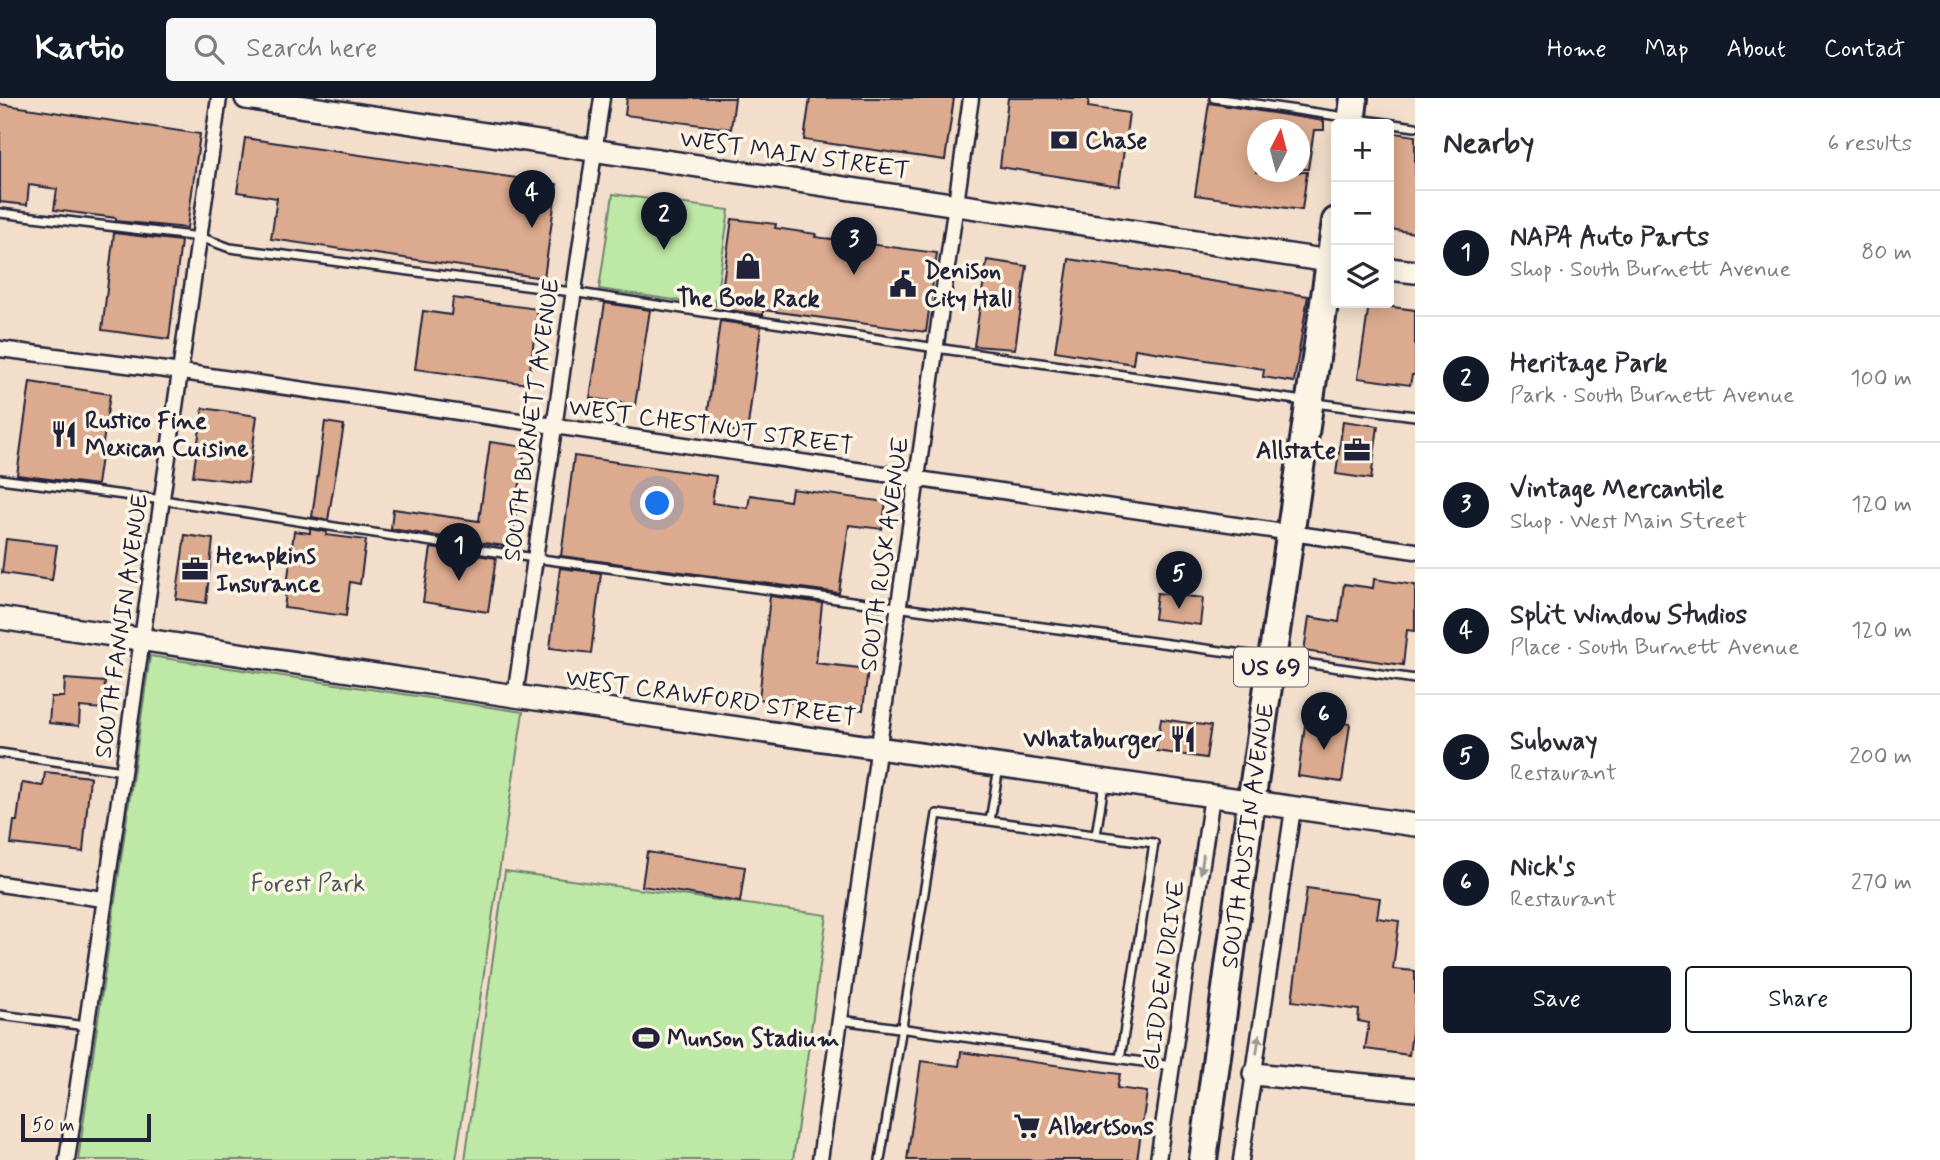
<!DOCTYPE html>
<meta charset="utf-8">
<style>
:root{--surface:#fff;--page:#f7f7f7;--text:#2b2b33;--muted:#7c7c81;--line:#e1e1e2;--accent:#111827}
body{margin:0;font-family:Mynerve,sans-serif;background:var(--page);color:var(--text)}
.controls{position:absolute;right:21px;top:21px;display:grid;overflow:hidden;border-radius:7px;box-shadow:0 4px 18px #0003}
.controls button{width:63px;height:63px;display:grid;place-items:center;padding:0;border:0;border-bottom:2px solid var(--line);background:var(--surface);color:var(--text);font:35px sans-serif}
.compass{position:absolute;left:1247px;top:21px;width:63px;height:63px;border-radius:50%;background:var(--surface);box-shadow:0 4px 18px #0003;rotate:6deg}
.scale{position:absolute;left:21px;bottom:18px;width:130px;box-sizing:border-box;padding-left:7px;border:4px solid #22223b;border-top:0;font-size:19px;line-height:24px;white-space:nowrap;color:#22223b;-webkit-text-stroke:5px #fcf5e5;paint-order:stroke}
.you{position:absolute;left:658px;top:406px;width:24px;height:24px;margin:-18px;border:5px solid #fff;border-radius:50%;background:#1a73e8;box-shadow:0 0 0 10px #1a73e833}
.badge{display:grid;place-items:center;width:46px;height:46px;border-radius:50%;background:var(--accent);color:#fff;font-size:23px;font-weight:700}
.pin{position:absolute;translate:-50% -58px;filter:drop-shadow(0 2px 4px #0008)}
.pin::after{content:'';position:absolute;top:37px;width:24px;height:21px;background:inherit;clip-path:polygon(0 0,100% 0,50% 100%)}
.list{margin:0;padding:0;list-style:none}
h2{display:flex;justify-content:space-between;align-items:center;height:91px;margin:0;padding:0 28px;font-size:30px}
h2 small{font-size:23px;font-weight:400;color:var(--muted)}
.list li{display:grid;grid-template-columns:46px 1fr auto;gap:21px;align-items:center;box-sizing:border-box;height:126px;padding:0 28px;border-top:2px solid var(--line)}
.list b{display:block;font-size:26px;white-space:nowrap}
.list p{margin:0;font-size:23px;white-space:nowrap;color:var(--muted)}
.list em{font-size:23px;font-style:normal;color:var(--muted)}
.actions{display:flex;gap:14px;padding:21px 28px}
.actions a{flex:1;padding:16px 0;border:2px solid var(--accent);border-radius:7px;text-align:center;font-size:24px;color:var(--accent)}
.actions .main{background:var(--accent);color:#fff}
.icon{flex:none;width:38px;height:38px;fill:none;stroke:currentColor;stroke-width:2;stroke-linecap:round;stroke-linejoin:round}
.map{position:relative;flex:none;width:1415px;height:1062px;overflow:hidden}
header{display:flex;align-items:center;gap:42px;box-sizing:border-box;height:98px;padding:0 35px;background:var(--accent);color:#fff}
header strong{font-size:33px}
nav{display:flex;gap:38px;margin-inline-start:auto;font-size:24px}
.search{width:490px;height:63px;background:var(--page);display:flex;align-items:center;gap:18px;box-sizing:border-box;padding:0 24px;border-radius:7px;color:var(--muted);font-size:26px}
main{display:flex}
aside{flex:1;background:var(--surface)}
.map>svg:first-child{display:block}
.green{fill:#bee8a5;stroke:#708570;stroke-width:2}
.building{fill:#dcaa8e;stroke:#22223b;stroke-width:2}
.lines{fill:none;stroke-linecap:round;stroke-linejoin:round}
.lane-casing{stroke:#22223b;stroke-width:12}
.street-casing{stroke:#22223b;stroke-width:19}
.secondary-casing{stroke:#22223b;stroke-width:26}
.highway-casing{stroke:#22223b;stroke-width:32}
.lane{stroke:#fcf5e5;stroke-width:7}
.street{stroke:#fcf5e5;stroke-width:14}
.secondary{stroke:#fcf5e5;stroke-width:21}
.highway{stroke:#fcf5e5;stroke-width:26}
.oneway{fill:#9a9698}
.labels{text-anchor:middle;stroke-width:7;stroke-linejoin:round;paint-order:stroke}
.shield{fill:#fcf5e5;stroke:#63616e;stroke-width:2}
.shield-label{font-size:23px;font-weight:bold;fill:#22223b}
.poi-label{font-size:24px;font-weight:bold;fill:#22223b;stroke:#fcf5e5;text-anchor:start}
.street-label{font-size:24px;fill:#22223b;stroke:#fcf5e5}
.park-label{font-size:24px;fill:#495456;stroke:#fcf5e5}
</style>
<header>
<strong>Kartio</strong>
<div class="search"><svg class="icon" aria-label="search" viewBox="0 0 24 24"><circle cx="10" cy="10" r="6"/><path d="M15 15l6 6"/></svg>Search here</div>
<nav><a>Home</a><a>Map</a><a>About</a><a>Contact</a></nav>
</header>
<main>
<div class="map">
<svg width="1415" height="1062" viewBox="0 0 1415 1062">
<rect width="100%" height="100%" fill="#f2decb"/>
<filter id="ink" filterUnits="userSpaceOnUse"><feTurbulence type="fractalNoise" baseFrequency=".0143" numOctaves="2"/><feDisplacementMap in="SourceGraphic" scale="14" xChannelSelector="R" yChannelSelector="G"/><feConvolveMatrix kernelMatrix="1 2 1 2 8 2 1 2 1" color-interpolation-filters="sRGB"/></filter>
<g filter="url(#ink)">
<!-- green -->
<path class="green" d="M613,96l116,16 -14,96 -116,-17z
M150,558l373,56 -67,448h-378z
M505,773l322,44 -34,245h-328z"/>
<!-- building -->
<path class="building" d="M627,0h108l-4,31 -106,-14z
M810,0h144l-9,62 -141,-20z
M1008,0h81l-1,9 41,6 -10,73 -119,-19z
M1209,5l115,18v9h-10l-6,39h-9v-39h-42v42h50l-5,38 -107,-15z
M0,6l200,30 -13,94 -71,-7v-3l-62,-8 3,-21 -28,-4 -2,20 -27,-3z
M1389,34l26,4v97l-26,-4z
M245,40l312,46 -13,94 -273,-39 6,-41 -40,-6z
M732,121l44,5 -1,4 41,6 -1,3 122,16 -11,79 -163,-22v5l-41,-6v-4l-2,-1z
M114,135l67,8 -12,98 -67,-9z
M1069,161l239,37 -14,86 -31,-5 1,-8 -129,-20 -2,15 -78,-13z
M987,162l40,6 -12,83 -41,-3z
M453,200l85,11 -10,75 -113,-15 8,-58 28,4z
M605,205l45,7 -15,95 -45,-7z
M1369,206l46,6v65h-3l-2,10 -52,-7z
M720,223l41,6 -14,106 -41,-6z
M30,284l80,12 -13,91 -80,-10z
M203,310l54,8 -9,67 -55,-7z
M1343,323l35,5 -7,53 -35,-5z
M325,324l19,3 -16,95 -16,-3z
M490,344l35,5 -14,100 -120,-18 2,-20 86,12z
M574,358l142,20 -4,27 36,5 2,-13 40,6 2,-12 94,13 -4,27 -33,-4 -10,68 -278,-37z
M310,431l17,3 -1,3 40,5 -6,44 -10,-2 -4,34 -62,-8 10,-77 16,2z
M185,437l28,4 -7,64 -30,-4z
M6,441l51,6 -5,35 -50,-7z
M431,450l65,10 -8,54 -65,-10z
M560,470l41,5 -10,80 -41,-5z
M1374,481l41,6v46l-8,-1 -4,35 -99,-14 5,-34 30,5 5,-38 29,4z
M1157,495l46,5 -3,27 -46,-6z
M770,498l52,7 -6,60 52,6 -5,41 -104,-11z
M65,581l40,3 -2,27 -23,-2 -1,19 -30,-3 2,-26h13z
M1306,620l44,6 -8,58 -44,-6z
M1161,621l50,7 -5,32 -50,-7z
M45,674l45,5 -7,75 -72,-8 3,-23h3l5,-38 21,3z
M647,754l98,15 -5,35 -98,-16z
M1307,790l73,10 -3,20 22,3 -6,48 22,2v38l-6,46 -44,-6 4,-26 -11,-2 1,-11 -67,-9z
M961,954l159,22 -3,14 30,4 -10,68h-230l14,-99 38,5z"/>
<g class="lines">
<defs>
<path id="lane" d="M1214,0l131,19
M1357,21l58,8
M0,115l200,24 30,11 342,44 364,56 367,53
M1315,305l100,13
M0,381l163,21 371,58 731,99
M1277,561l138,20
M0,655l123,18
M990,723l9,-54
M1096,737l8,-51
M0,917l86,11
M841,922l331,46
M880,1062l57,-346 217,29 -34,216"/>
<path id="street" d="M0,251l182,23 1233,179
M515,598l87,-598
M0,786l103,15
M67,1062c51,-354 104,-708 152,-1062
M820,1062l151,-1062
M1158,1062l54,-364
M1241,1062l52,-351"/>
<path id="secondary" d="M246,0l1090,164
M1389,171l26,3
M0,520l515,78 900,129
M1254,976l161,16"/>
<g id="highway">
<path d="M1351,26l3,-26"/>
<path id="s1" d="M1203,1062l48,-357 85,-582"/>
</g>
</defs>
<!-- lane casing -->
<use href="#lane" class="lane-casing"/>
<!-- street casing -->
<use href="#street" class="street-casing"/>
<!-- secondary casing -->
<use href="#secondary" class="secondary-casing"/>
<!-- highway casing -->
<use href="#highway" class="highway-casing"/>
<!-- lane -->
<use href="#lane" class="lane"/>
<!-- street -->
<use href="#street" class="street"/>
<!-- secondary -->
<use href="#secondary" class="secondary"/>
<!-- highway -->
<use href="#highway" class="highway"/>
</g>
<!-- one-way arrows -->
<defs><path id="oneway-solid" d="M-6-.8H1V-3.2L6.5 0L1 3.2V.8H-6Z" transform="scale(1.75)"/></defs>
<g class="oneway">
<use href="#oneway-solid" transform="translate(1202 766) rotate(98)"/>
<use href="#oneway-solid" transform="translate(1258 946) rotate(-82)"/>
</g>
</g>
<!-- icons -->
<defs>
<symbol id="bank-bare" viewBox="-9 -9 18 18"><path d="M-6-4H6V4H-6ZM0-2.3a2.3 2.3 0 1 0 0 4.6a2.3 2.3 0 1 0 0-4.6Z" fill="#22223b" stroke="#fcf5e5" stroke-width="2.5" paint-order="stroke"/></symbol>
<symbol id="shop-bare" viewBox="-9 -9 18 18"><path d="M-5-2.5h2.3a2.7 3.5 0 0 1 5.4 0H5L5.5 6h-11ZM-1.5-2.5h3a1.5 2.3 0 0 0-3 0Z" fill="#22223b" stroke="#fcf5e5" stroke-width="2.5" paint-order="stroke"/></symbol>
<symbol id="civic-bare" viewBox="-9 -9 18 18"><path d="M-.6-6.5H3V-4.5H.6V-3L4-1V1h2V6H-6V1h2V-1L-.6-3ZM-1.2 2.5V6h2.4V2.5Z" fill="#22223b" stroke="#fcf5e5" stroke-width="2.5" paint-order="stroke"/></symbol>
<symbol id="restaurant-bare" viewBox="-9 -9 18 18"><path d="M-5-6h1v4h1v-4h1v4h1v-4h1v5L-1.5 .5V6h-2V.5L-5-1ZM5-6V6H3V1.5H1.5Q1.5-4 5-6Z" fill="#22223b" stroke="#fcf5e5" stroke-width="2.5" paint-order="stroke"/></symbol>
<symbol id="office-bare" viewBox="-9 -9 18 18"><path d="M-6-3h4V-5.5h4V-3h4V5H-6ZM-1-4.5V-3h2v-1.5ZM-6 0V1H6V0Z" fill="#22223b" stroke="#fcf5e5" stroke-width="2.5" paint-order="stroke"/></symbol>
<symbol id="stadium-bare" viewBox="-9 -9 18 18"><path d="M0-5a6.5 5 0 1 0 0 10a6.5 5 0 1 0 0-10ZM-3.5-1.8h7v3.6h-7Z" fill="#22223b" stroke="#fcf5e5" stroke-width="2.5" paint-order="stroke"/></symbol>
<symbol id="supermarket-bare" viewBox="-9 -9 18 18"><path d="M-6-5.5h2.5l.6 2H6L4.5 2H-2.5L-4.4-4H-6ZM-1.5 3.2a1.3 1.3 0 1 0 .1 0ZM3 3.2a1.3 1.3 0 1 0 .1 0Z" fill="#22223b" stroke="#fcf5e5" stroke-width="2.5" paint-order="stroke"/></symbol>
</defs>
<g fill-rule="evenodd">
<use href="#bank-bare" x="1045" y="23" width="38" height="38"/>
<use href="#shop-bare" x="729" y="149" width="38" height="38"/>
<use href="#civic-bare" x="884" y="167" width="38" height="38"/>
<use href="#restaurant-bare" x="45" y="317" width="38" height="38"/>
<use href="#office-bare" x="1338" y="333" width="38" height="38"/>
<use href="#office-bare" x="176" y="452" width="38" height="38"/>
<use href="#restaurant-bare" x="1164" y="622" width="38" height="38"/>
<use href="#stadium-bare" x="627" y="921" width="38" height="38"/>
<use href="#supermarket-bare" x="1008" y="1009" width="38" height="38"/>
</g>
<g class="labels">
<!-- shield labels -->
<rect class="shield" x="1234" y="549.5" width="74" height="39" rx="5"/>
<g class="shield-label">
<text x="1271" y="577">US 69</text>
</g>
<!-- poi labels -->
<g class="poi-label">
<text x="1085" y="50">Chase</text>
<text x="924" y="180">Denison<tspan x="924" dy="28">City Hall</tspan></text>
<text x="748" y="208" text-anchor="middle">The Book Rack</text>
<text x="85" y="330">Rustico Fine<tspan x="85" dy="28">Mexican Cuisine</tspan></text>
<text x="1336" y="360" text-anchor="end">Allstate</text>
<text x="216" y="465">Hempkins<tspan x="216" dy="28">Insurance</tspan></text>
<text x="1162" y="649" text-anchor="end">Whataburger</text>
<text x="667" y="948">Munson Stadium</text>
<text x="1048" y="1036">Albertsons</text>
</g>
<!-- street labels -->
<g class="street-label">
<text transform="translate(795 56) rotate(8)" y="8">WEST MAIN STREET</text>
<text transform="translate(531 322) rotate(-82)" y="8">SOUTH BURNETT AVENUE</text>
<text transform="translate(711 328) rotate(8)" y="8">WEST CHESTNUT STREET</text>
<text transform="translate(884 456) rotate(-82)" y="8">SOUTH RUSK AVENUE</text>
<text transform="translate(121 528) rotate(-82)" y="8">SOUTH FANNIN AVENUE</text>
<text transform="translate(711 599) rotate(8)" y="8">WEST CRAWFORD STREET</text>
<text dy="8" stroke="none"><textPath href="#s1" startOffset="327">SOUTH AUSTIN AVENUE</textPath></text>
<text transform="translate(1163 877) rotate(-82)" y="8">GLIDDEN DRIVE</text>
</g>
<!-- park labels -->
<g class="park-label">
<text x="308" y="793">Forest Park</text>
</g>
</g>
</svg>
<div class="controls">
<button>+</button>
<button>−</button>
<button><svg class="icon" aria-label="layers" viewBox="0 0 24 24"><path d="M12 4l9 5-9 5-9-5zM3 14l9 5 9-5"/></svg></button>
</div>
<svg class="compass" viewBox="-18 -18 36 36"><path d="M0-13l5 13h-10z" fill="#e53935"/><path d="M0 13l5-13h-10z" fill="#7c7c81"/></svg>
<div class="scale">50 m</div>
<div class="you"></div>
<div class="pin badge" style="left:459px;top:483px">1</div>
<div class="pin badge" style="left:664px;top:152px">2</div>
<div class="pin badge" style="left:854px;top:177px">3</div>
<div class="pin badge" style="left:532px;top:130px">4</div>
<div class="pin badge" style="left:1179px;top:511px">5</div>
<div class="pin badge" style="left:1324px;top:652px">6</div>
</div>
<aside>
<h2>Nearby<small>6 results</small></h2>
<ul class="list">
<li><span class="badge">1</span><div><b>NAPA Auto Parts</b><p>Shop · South Burnett Avenue</p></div><em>80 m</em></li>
<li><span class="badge">2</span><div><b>Heritage Park</b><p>Park · South Burnett Avenue</p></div><em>100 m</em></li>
<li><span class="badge">3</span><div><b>Vintage Mercantile</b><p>Shop · West Main Street</p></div><em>120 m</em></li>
<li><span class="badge">4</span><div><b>Split Window Studios</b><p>Place · South Burnett Avenue</p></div><em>120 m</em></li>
<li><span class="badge">5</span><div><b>Subway</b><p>Restaurant</p></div><em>200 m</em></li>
<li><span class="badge">6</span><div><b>Nick's</b><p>Restaurant</p></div><em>270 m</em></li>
</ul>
<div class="actions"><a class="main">Save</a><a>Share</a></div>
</aside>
</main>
